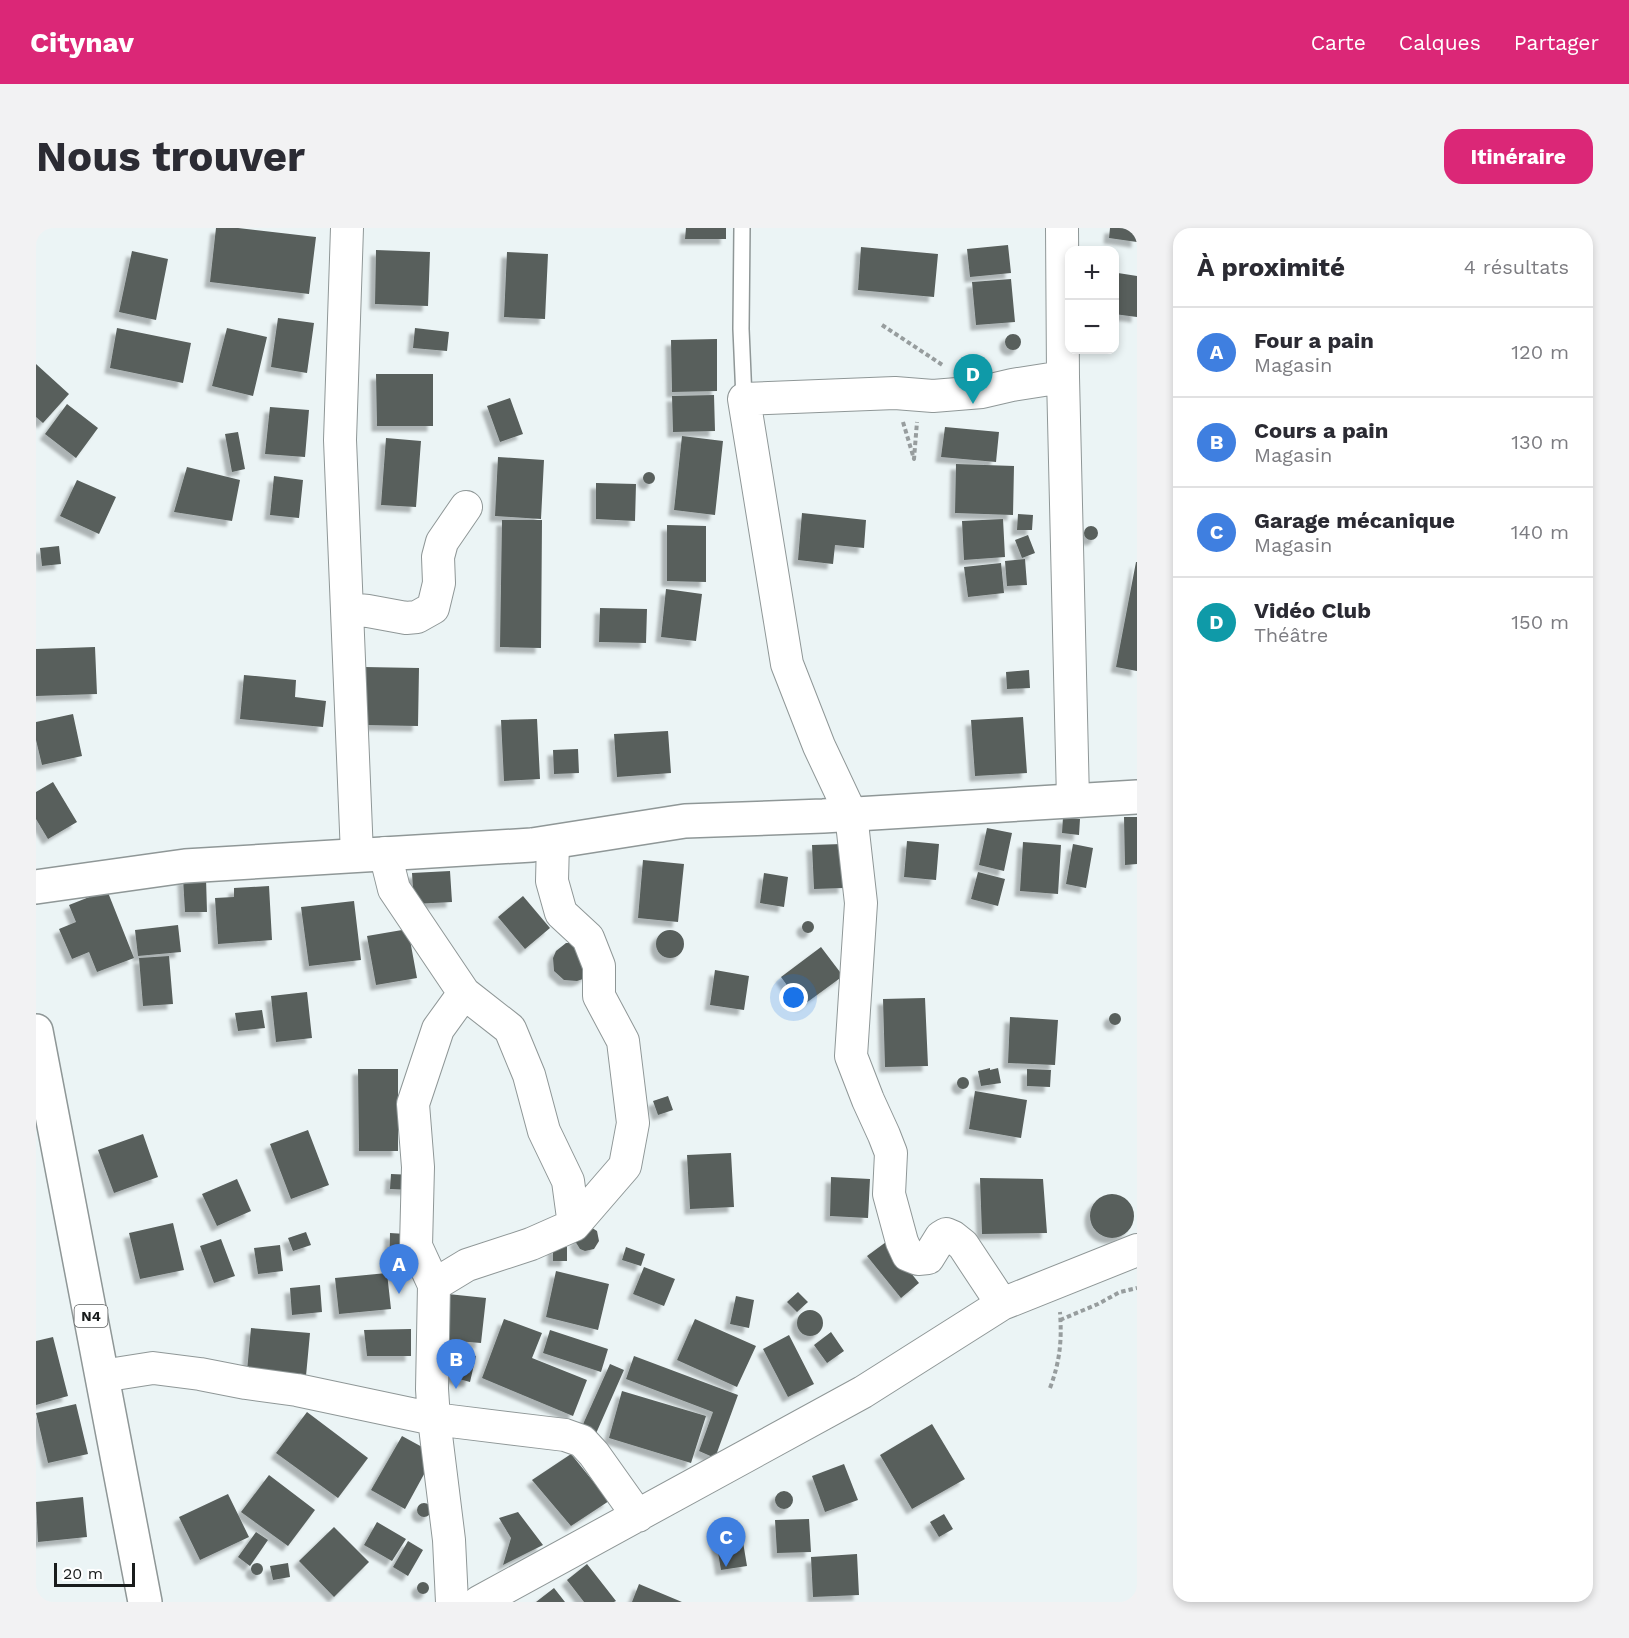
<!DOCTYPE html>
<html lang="fr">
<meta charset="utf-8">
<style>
:root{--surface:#fff;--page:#f2f2f3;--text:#2b2b33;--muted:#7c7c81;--line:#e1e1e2;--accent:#db2777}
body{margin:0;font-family:"Work Sans",sans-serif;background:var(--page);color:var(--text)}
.controls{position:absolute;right:18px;top:18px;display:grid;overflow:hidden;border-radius:12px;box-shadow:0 3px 9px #0003}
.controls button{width:54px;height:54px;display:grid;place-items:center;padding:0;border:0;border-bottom:2px solid var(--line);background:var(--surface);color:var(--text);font:30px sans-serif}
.scale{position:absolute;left:18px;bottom:15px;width:81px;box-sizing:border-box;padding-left:6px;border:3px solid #191c1c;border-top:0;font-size:16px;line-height:21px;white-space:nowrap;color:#191c1c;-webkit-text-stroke:4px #fff;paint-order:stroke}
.you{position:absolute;left:758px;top:770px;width:21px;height:21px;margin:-15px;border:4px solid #fff;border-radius:50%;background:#1a73e8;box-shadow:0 0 0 9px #1a73e833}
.badge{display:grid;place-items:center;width:39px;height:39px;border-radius:50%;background:var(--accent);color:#fff;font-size:20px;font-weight:700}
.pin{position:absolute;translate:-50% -50px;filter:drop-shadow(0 2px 3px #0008)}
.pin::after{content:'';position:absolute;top:32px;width:21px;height:18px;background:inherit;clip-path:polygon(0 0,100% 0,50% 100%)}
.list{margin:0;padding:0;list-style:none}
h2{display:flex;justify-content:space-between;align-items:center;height:78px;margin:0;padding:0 24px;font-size:26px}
h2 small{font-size:20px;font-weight:400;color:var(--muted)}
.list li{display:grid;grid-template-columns:39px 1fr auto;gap:18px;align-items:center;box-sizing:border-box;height:90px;padding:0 24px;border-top:2px solid var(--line)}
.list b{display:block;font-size:22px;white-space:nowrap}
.list p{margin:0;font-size:20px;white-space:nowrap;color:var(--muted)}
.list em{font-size:20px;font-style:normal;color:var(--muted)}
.map{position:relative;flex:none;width:1101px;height:1374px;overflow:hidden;border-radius:18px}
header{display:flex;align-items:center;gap:36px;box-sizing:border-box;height:84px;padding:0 30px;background:var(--accent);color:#fff}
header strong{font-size:28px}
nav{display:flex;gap:33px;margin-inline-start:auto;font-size:21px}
.intro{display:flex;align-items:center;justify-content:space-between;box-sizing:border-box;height:144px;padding:0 36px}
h1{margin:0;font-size:42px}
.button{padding:15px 27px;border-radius:18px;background:var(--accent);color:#fff;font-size:21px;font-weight:700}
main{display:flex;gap:36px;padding:0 36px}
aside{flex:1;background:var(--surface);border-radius:18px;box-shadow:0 3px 9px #0003}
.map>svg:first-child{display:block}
.building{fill:#585f5c;filter:url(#shadow)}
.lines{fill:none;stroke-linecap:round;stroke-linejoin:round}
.service-casing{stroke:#8f9797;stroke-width:18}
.minor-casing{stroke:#8f9797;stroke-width:34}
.tertiary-casing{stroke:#8f9797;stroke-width:36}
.trunk-casing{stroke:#8f9797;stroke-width:36}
.path{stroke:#979d9e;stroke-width:4;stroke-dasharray:4.5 3;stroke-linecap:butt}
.service{stroke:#fff;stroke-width:15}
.minor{stroke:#fff;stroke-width:32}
.tertiary{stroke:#fff;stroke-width:33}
.trunk{stroke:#fff;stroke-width:33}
.labels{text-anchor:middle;stroke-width:6;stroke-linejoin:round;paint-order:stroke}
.shield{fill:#fff;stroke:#5e6060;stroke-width:1.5}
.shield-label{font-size:14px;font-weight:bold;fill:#191c1c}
</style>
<header>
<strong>Citynav</strong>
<nav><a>Carte</a><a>Calques</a><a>Partager</a></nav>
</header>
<div class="intro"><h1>Nous trouver</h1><a class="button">Itinéraire</a></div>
<main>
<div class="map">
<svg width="1101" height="1374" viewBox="0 0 1101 1374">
<defs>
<filter id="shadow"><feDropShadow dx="-5.5" dy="5.5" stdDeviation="1.5" flood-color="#0004"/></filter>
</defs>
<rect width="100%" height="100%" fill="#ebf4f5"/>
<!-- building -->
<path class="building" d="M180,0h22l78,9 -7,57 -99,-12z
M650,0h40v11h-41z
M1074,0h27v14l-28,-4z
M972,17l3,28 -41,4 -3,-28z
M825,19l77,7 -4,43 -76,-7z
M340,22l54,2 -2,54 -53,-2z
M96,23l36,8 -12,61 -37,-8z
M471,24l41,2 -3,65 -41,-2z
M1082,45l19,3v41l-23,-3v-19z
M975,51l4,43 -39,3 -4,-43z
M242,90l36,5 -7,50 -36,-6z
M81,100l74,15 -8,40 -73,-15z
M191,100l40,9 -14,59 -41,-10z
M379,100l34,4 -2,19 -34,-3z
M969 114a8 8 0 1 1 16 0a8 8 0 1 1-16 0Z
M681,111v52l-45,1 -1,-52z
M0,136l33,30 -26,29 -7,-6z
M340,146h57v52h-56z
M678,167l1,36 -42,1 -1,-36z
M474,170l13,36 -23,8 -13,-36z
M31,176l31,24 -22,30 -31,-24z
M234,179l39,3 -4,47 -40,-3z
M909,199l54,5 -3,30 -55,-5z
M202,204l7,37 -13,3 -7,-38z
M646,208l41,5 -8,74 -41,-5z
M350,210l35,3 -5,66 -35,-2z
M462,229l46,3 -3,59 -46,-3z
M920,236l58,2 -1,49 -58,-2z
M151,239l53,13 -8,41 -58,-9z
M607 250a6 6 0 1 1 12 0a6 6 0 1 1-12 0Z
M238,248l29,4 -4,38 -29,-3z
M41,252l39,17 -17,37 -39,-18z
M560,255l40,1 -1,37 -39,-2z
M766,285l64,7 -2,28 -29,-3 -2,19 -35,-4z
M982,286l15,1 -1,15h-15z
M967,291l2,38 -41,3 -2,-39z
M466,292h40l-1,128 -41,-1z
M631,297l39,1v56l-39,-1z
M1048 305a7 7 0 1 1 14 0a7 7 0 1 1-14 0Z
M992,307l7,18 -13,5 -7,-18z
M23,318l2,18 -19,2 -2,-18z
M989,331l2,26 -20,1 -2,-25z
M1100,334h1v109l-21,-4z
M965,335l3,30 -36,4 -4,-30z
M630,361l36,5 -6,47 -35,-4z
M564,380l47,1 -1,34 -47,-1z
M59,419l2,47 -61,2v-47z
M328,439l55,1 -1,58 -55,-1z
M993,442l1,18 -23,1 -1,-17z
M208,447l52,5 -1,17 31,4 -3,26 -83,-8z
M37,486l9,42 -40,9 -6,-25v-18z
M987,489l4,56 -52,3 -4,-56z
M501,491l3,60 -36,2 -3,-61z
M632,503l3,42 -54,4 -3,-43z
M542,521l1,24 -25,1 -1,-24z
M17,554l24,40 -29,17 -12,-20v-27z
M1027,589l17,2 -1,16 -17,-2z
M1088,589h13v47l-12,1z
M951,600l25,5 -8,38 -25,-6z
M871,613l32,3 -3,36 -32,-3z
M987,614l38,3 -3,49 -38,-3z
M806,616l2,44 -30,1 -2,-44z
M1037,616l20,4 -7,40 -20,-4z
M607,632l41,4 -6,58 -40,-4z
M414,643l2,31 -38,2 -2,-31z
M942,644l27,7 -7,27 -27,-7z
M728,645l24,4 -4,30 -24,-4z
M147,650h23l1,34h-22z
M233,658l3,54 -54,4 -3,-46 19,-1v-9z
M71,662l27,68 -37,14 -8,-20 -17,7 -13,-30 17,-7 -7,-17z
M487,668l27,32 -25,21 -27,-32z
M318,673l7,59 -52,6 -8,-59z
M766 699a6 6 0 1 1 12 0a6 6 0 1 1-12 0Z
M142,697l3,27 -43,4 -3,-26z
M372,701l9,49 -41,7 -9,-49z
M620 716a14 14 0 1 1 28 0a14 14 0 1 1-28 0Z
M530,715h7l15,31 -5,5 -6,2 -13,-1 -10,-9 -1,-13 3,-7z
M785,719l22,29 -41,30 -21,-29z
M133,728l4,48 -30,2 -4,-48z
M679,742l34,6 -5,34 -34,-5z
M271,764l5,46 -36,4 -5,-46z
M889,770l3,68 -43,1 -2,-68z
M226,782l3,18 -27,3 -3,-18z
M1073 791a6 6 0 1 1 12 0a6 6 0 1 1-12 0Z
M974,789l48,3 -3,45 -47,-2z
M954,840v2l8,-2 3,15 -20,3 -3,-15z
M322,841h40v82h-39z
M991,841l24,1 -1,17 -23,-1z
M921 855a6 6 0 1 1 12 0a6 6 0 1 1-12 0Z
M939,863l52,9 -6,38 -52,-9z
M632,868l5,14 -15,5 -5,-14z
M272,902l21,55 -38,14 -21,-55z
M107,906l15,43 -44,16 -16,-43z
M695,925l3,54 -44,2 -3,-54z
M355,946l23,1 -1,15 -23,-1z
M795,949l39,2 -2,39 -38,-2z
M944,950l63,1 4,54 -65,1z
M201,951l14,32 -34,15 -15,-32z
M1054 988a22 22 0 1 1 44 0a22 22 0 1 1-44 0Z
M137,995l11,47 -44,9 -11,-46z
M553,998l8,5 2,10 -5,8 -9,2 -5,-2 -5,-8z
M270,1004l5,13 -18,6 -5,-13z
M354,1005l16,1 -1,41 -16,-1z
M185,1011l14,37 -21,7 -14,-37z
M850,1014l33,41 -18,15 -34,-42z
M244,1017l3,26 -25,3 -4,-26z
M517,1019h14v14h-14z
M590,1019l19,7 -4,12 -19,-6z
M608,1039l31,12 -11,27 -31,-12z
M520,1043l53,13 -11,46 -52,-13z
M351,1045l4,36 -52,5 -4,-36z
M284,1057l2,27 -30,3 -2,-27z
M762,1064l10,10 -11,10 -10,-10z
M412,1066l38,4 -5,45 -37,-3z
M700,1068l18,4 -5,28 -19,-4z
M761 1095a13 13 0 1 1 26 0a13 13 0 1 1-26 0Z
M468,1091l38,14 -10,25 55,22 -14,36 -91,-38z
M659,1091l61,27 -19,41 -60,-27z
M215,1100l59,5 -4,43 -59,-5z
M375,1101v27h-44l-3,-26z
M514,1102l58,19 -7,23 -58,-19z
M795,1104l13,19 -17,12 -13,-18z
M753,1107l25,49 -26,13 -25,-48z
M17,1109l15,59 -32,9v-64z
M407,1120l33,8 -6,26 -33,-9z
M598,1128l104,39 -23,63 -16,-7 14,-39 -87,-33z
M574,1136l14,6 -30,68 -14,-7z
M586,1163l84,25 -15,47 -82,-25z
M40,1176l12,50 -40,9 -12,-50z
M271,1184l61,46 -30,40 -62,-45z
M896,1196l33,55 -53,30 -32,-54z
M366,1208l33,18 -30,55 -34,-19z
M535,1226l38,47 -38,25 -39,-46z
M808,1236l14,36 -33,12 -13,-36z
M233,1247l46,35 -27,36 -47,-34z
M739 1272a9 9 0 1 1 18 0a9 9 0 1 1-18 0Z
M192,1266l21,43 -49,23 -21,-43z
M47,1269l4,40 -49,5 -2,-40z
M381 1282a7 7 0 1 1 14 0a7 7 0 1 1-14 0Z
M482,1284l25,33 -40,20 8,-27 -12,-20z
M908,1286l9,15 -14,8 -9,-15z
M773,1291l2,33 -34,1 -2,-33z
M341,1294l29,17 -14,22 -28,-16z
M298,1299l35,35 -35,35 -35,-36z
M220,1304l12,8 -18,26 -12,-9z
M706,1308l5,30 -26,4 -5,-29z
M372,1313l15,9 -15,26 -15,-9z
M821,1326l2,41 -46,2 -2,-40z
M252,1335l2,14 -17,3 -3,-14z
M215 1341a6 6 0 1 1 12 0a6 6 0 1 1-12 0Z
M551,1336l29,37 -2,1h-30l-17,-22z
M381 1360a6 6 0 1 1 12 0a6 6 0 1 1-12 0Z
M603,1356l43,18h-50z
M518,1360l11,14h-29z"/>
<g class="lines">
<defs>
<path id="service" d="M706,0l-1,101 3,70"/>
<path id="minor" d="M311,0l-7,212 17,415
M1026,0l1,149 10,423
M311,381l21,2 38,7 11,-1 16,-9 6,-25 -1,-26 4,-15 24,-35
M349,625l9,36 70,104 46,36 19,46 15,56 24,50 6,44
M398,1057l33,-20 64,-21 43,-19 51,-59 8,-43 -10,-82 -24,-45v-30l-11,-28 -27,-25 -9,-32 1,-39
M966,1076l-39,-59 -10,-8 -7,-3 -5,3 -13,21 -10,1 -10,-4 -6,-13 -13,-48 2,-41 -7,-18 -16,-35 -17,-44 10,-153 -10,-89 -32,-68 -32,-82 -43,-265 151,-6 38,3 49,-4 30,-7 51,-8
M66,1148l51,-8 47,6 46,9 51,7 137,29 131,16 17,6 12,13 44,62
M416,1374l-3,-62 -15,-121 -2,-30 2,-104 -18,-39 2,-79 -5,-63 25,-75 26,-36
M443,1374l384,-210 139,-88 135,-54"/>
<path id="tertiary" d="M0,659l149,-21 347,-21 153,-24 138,-5 314,-19"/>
<path id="trunk" d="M0,803l109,571"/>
</defs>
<!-- service casing -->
<use href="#service" class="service-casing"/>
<!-- minor casing -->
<use href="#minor" class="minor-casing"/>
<!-- tertiary casing -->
<use href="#tertiary" class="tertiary-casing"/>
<!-- trunk casing -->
<use href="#trunk" class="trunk-casing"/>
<!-- path -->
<path class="path" d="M846,97l62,41
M867,194l11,37 3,-37
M1024,1092l38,-16 22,-12 17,-4
M1014,1160c10,-27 12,-47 10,-76"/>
<!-- service -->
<use href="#service" class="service"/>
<!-- minor -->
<use href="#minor" class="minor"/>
<!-- tertiary -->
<use href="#tertiary" class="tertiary"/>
<!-- trunk -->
<use href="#trunk" class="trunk"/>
</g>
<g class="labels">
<!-- shield labels -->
<rect class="shield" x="38.5" y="1077" width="33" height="22" rx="4.5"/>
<g class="shield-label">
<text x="55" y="1093">N4</text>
</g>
</g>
</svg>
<div class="controls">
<button>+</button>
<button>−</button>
</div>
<div class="scale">20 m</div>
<div class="you"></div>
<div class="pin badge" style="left:363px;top:1066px;background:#3f7fe0">A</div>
<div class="pin badge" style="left:420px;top:1161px;background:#3f7fe0">B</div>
<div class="pin badge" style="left:690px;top:1339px;background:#3f7fe0">C</div>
<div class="pin badge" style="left:937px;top:176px;background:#0f9aa8">D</div>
</div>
<aside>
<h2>À proximité<small>4 résultats</small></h2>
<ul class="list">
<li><span class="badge" style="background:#3f7fe0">A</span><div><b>Four a pain</b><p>Magasin</p></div><em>120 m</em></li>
<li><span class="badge" style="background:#3f7fe0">B</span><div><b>Cours a pain</b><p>Magasin</p></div><em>130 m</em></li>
<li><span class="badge" style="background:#3f7fe0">C</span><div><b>Garage mécanique</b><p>Magasin</p></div><em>140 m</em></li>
<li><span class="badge" style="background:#0f9aa8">D</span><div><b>Vidéo Club</b><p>Théâtre</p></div><em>150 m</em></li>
</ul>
</aside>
</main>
